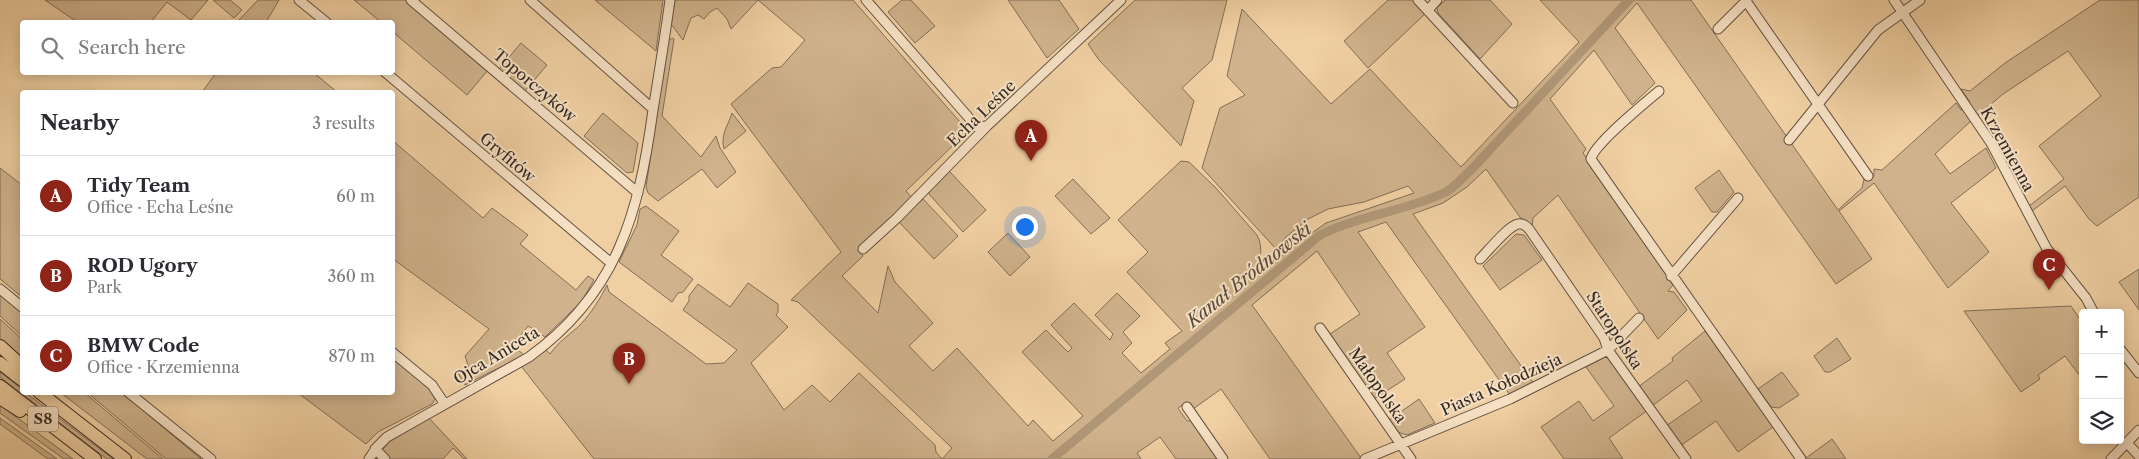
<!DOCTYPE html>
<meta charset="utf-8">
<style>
:root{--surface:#fff;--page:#f2f2f3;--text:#2b2b33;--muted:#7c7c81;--line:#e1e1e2;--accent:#8f2418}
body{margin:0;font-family:"Libre Caslon Text",serif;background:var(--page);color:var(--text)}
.controls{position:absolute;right:15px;bottom:15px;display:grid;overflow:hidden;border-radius:5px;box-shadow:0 2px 12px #0003}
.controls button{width:45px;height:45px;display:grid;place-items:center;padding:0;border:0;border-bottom:1px solid var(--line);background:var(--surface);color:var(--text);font:25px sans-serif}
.you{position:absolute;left:1024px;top:226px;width:18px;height:18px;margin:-12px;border:4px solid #fff;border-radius:50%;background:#1a73e8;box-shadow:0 0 0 8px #1a73e833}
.badge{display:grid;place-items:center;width:32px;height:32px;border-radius:50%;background:var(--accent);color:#fff;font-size:16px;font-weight:700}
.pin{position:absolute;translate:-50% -41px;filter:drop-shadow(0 1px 2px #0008)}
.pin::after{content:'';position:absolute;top:26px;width:18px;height:15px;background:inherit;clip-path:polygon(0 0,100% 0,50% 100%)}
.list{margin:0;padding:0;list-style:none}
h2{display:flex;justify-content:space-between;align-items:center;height:65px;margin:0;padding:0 20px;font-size:21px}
h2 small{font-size:16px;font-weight:400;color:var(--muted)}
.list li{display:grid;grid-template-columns:32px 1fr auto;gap:15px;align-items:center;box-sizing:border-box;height:80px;padding:0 20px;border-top:1px solid var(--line)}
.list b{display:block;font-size:19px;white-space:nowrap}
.list p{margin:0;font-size:16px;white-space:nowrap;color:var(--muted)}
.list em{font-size:16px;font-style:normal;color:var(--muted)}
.icon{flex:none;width:28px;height:28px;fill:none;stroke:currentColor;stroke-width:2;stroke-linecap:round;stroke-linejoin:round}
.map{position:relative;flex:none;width:2139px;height:459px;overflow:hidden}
.search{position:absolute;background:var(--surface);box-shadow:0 2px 12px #0003;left:20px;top:20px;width:375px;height:55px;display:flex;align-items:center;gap:12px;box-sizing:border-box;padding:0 18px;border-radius:5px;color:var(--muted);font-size:19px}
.panel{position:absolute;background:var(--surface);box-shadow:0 2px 12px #0003;left:20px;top:90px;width:375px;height:305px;border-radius:5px}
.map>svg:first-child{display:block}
.green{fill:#d0b38c;stroke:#826e58}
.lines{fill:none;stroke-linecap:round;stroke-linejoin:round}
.canal{stroke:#b09777;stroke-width:9}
.minor-casing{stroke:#645243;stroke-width:11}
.highway-casing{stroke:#352923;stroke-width:14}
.minor{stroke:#f5e0c3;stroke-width:9}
.highway{stroke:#f0cfa2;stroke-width:12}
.labels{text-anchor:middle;stroke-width:4;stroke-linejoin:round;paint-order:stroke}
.shield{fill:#f5e0c3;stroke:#6f6053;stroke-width:1}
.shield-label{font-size:15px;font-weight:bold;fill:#352923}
.street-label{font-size:16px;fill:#352923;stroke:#f5e0c3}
.water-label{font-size:18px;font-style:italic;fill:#5a4a3c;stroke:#f5e0c3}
</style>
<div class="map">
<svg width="2139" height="459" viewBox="0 0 2139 459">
<rect width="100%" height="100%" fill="#f0cfa2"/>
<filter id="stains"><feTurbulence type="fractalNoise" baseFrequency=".004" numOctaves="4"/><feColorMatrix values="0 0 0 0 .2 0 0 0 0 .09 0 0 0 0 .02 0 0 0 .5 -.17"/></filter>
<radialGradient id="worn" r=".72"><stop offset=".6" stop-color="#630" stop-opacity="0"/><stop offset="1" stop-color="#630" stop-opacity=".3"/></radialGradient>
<!-- green -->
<path class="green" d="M45,0h163l-17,20 -24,-18 -16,20h-74z
M213,0h17l12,10 -8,8z
M258,0h21l-13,22 -28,-1z
M354,0h54l80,70 -21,25 -74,-63 -1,-10h-11z
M595,0h68l-7,51z
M675,0h178l115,131 -62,60 6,7 -54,51 5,7 -21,20 36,37 10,-47 7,16 38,41 -24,23 24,25 24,-23 71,78 5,-6 20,21 30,-25 -61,-64 24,-22 22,22 4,-4 -21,-23 23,-22 36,37 3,-6 -18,-19 22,-22 23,23 -17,16 9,11 -10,10 19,20 29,-24 -5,-6 17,-12 -55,-59 21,-20 -30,-32 63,-59 8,1 27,26 41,47c8,15 0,25 4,39l34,-29 31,-22 88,-30 -6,-7 -44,16 -36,7 -20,10 -22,18 -10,12 -74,-81 18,-60 25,-13 -18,-19 15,-67 89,95 39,-35 91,98 118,-125 -39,-42h151l147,210 24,-22 2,-9 2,-3 3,4 5,-4v-7l8,1 74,-67 5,7 3,-2 7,13 -36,33 15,20 36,-26 10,20 -45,35 38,49 -41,36 -74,-105 -35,28 33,48 -36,25 -199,-281 -22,25 40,55 -23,22 -38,-55 -44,49 36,50 -3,4 90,132 -5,6 6,1 13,18 -29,29 -100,-144 -25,23 -1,9 -10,-7 -36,-51 -19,18 -24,16 -30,11 121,170 -24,11 -124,-173 -28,10 67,95 -38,26 18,26 -31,20 -44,-65 30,-20 -43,-63 -65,54 109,153 -2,1h-89l-49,-70 -28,20 -6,-7 -9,6 9,13h4l26,37 -2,1h-39l-16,-22 -23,16 4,6h-547l-73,-93 25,-16 4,4c9,-13 21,-20 31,-30 11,-12 19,-25 26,-39l2,7 97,72 18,-1 13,-13 -54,-40 6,-9v-5l9,-12 32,23 18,-24 30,21v8l-2,3 12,12 -37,36 33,47 28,-25 18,17 29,-29 76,72 1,7 6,7 10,-11 -154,-146 -7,-2 50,-48 -110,-148 41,-36 9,-1 24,-27 -47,-40 -27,29 -4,-10 -10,-11 -7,4 -6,7 -6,-4 -7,3 -8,22 -12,-16z
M902,0h9l24,26 -20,17 -27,-31z
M1008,0h51l20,29 -32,29z
M1135,0h92l-15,60 -30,28 12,13 -13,45 -82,-86 -11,-16z
M1388,0h25l13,13 -58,55 -24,-27z
M1445,0h45l22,24 -32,35 -42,-46 -1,-5z
M2100,0h39v197l-42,29 -8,-7 -24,-33 -33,25 -3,-5 35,-27 -25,-33 62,-50 -33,-45 -65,43 -27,23 -8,-12 2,-3 -9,-13 9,2 35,-28z
M672,38l2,1 -12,77 39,41 15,-21 4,12 16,24 -19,16 -15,-19 -44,32 -10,-8 -2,-6 22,-146z
M521,43l26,22 -22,26 -26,-22z
M216,73h98l23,19h-135z
M603,113l35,30 -5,29 -6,1 -43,-37z
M732,113l14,18 -22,18c-4,-14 4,-23 8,-36z
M392,140l91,78 9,-10 36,27 -8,9 56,46 12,-14 6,4 -13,22 -36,35 -17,-11 -15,20 11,9 -59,30 -7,-12 11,-5 -4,-12 24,-27 -96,-70z
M0,168l22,17v112l-22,-18z
M1719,170l15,22 -17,20h-5l-17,-24z
M949,171l37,39 -23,22 -34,-38 1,-4z
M1073,179l37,39 -19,16 -36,-38z
M923,199l35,37 -24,23 -35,-37z
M646,206l33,25 -18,24 32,24 -10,13 -5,1 -6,9 -53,-40 18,-37 3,-16z
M1008,233l22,24 -20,19 -22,-24z
M1516,234l8,1 18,25 -42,30 -17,-24z
M2139,269v41l-20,-28z
M0,294l22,18v24l-22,-20z
M2071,306l12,18v56l-18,-24 -27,19 2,4 -19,13 -57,-81z
M0,319l22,20v21l-22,-20z
M1705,331l68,96 -35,25 -22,-31 -36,25 -14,-20 36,-25 -15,-21 -35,26 -14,-19 35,-26 -1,-3z
M1837,338l14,21 -21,13h-5l-11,-16z
M393,357l35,30 7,12 -3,5 -54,28 -12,12 -68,-51 94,-1z
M1605,357l6,2 37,51 -39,28 14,21h-59l-23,-32 38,-26 14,20 21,-15 -28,-39z
M0,372l22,17v3l4,1 87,66h-6l-107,-82z
M1782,372l17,23 -20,13 -8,-1 -13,-18z
M61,393h24l78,66h-16z
M88,393h34l79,66h-35z
M1419,399l16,24 -28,12 -10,-3 -8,-12z
M0,405l73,54h-9l-64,-46z
M0,418l57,41h-9l-48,-35z
M429,418l38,41h-3l-11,-11 -10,11h-54l-5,-6 -1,-4 6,-7z
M1832,439l14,20h-39l-1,-1z"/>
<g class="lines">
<!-- canal -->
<path class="canal" d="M1052,459l268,-224c40,-20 86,-24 126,-43 9,-5 18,-16 26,-23l157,-169"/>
<defs>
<path id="minor" d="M299,0l27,22
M411,0l227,193
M530,0l123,109
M866,0l111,127 10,-1
M1418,0l95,103
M1894,0l97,143 56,106 39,49 8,15
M1746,1l122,175
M1428,10l9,-10
M1718,29l29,-29
M385,72l226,191
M1659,91c-14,12 -65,53 -68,68l210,300
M1789,140l89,-110 42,-30
M863,249l34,-31 90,-92 134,-126
M1480,259c8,-8 28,-33 38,-35 5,-1 8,2 11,5l75,109 4,12 78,109
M1671,276l67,-78
M0,289l22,18
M1320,328l91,131
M2120,349l19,24
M392,352l40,33 12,18
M128,392l83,67
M1187,407l36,52
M2127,443l12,13
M375,449l10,10
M369,459l8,-12 10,-10 142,-80c89,-64 110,-145 124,-247 6,-37 12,-73 17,-110
M1365,459l145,-60 98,-49 31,-32
M2111,459l28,-29"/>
<path id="highway" d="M0,346l22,20
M0,363l22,17
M0,386l95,73
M39,392l86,67
M0,398l20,13"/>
</defs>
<!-- minor casing -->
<use href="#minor" class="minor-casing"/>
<!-- highway casing -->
<use href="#highway" class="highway-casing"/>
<!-- minor -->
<use href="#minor" class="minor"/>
<!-- highway -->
<use href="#highway" class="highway"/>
</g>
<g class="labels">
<!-- shield labels -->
<rect class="shield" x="28" y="406.5" width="30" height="25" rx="4"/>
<g class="shield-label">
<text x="43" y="424">S8</text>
</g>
<!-- street labels -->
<g class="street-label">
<text transform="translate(535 85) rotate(40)" y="6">Toporczyków</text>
<text transform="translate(981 113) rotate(-44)" y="6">Echa Leśne</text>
<text transform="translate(2008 149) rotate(61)" y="6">Krzemienna</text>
<text transform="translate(508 157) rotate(40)" y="6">Gryfitów</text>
<text transform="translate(1615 330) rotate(57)" y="6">Staropolska</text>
<text transform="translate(496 355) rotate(-31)" y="6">Ojca Aniceta</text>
<text transform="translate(1501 384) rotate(-24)" y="6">Piasta Kołodzieja</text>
<text transform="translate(1378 385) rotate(55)" y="6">Małopolska</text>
</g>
<!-- water labels -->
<g class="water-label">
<text transform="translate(1249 275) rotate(-39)" y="6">Kanał Bródnowski</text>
</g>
</g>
<rect width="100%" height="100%" filter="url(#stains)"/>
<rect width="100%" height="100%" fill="url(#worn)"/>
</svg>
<div class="controls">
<button>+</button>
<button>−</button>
<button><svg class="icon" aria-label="layers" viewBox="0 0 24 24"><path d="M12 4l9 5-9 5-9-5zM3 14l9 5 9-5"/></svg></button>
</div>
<div class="you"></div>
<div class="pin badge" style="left:1031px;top:161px">A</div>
<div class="pin badge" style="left:629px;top:384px">B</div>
<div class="pin badge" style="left:2049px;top:290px">C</div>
<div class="search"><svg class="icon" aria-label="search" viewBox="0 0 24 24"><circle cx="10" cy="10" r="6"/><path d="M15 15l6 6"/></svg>Search here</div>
<section class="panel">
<h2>Nearby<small>3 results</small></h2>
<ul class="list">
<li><span class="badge">A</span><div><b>Tidy Team</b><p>Office · Echa Leśne</p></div><em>60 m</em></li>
<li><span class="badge">B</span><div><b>ROD Ugory</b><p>Park</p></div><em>360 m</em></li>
<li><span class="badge">C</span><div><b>BMW Code</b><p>Office · Krzemienna</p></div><em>870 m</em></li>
</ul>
</section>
</div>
